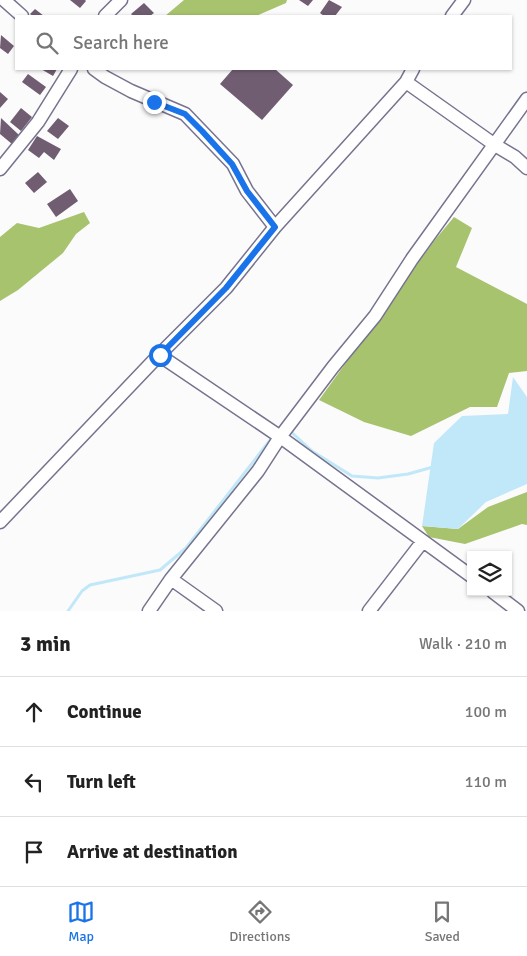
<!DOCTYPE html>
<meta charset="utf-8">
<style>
:root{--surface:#fff;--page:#f6f6f6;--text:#222;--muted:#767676;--line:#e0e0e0;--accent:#1a73e8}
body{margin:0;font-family:Signika,sans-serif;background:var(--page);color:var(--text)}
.controls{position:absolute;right:15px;bottom:15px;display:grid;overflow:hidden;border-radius:0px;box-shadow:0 1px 4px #0004}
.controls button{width:45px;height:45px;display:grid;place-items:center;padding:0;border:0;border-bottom:1px solid var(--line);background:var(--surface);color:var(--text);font:25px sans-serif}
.stop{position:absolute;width:15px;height:15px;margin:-11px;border:4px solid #1a73e8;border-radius:50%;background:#fff}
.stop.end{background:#1a73e8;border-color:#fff;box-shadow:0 1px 5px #0008}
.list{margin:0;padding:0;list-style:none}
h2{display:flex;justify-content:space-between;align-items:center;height:65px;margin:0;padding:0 20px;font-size:21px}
h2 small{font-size:16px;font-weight:400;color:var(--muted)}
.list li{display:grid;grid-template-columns:32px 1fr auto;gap:15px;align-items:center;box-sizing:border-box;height:70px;padding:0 20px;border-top:1px solid var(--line)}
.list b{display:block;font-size:19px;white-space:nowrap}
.list em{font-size:16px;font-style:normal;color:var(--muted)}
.icon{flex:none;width:28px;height:28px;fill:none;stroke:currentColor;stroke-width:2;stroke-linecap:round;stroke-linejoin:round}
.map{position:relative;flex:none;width:527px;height:611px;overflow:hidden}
.search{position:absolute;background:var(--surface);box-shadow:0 1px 4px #0004;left:15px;right:15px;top:15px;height:55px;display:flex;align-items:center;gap:12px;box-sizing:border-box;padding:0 18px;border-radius:0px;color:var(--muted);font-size:19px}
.sheet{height:275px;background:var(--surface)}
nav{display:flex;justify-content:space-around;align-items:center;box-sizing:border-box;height:70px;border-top:1px solid var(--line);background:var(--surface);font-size:14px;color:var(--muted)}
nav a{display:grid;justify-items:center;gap:2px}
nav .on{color:var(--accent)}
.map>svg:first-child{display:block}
.forest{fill:#a7c36d}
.water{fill:#c1e8f8}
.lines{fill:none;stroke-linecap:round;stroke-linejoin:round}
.stream{stroke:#c1e8f8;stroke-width:3}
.building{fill:#705d72}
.minor-casing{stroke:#76738e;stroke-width:15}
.minor{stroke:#fff;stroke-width:12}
.route{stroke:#1a73e8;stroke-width:6}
</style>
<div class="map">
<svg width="527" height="611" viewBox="0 0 527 611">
<rect width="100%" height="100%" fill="#fbfbfb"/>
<!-- forest -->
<path class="forest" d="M184,0h103l-1,3 -30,13h-91z
M84,212l6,11 -14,11 -13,19 -45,37 -18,11v-64l17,-14 22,5z
M454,217l18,11 -16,39 71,37v67l-18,2 -12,34h-27l-59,29 -47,-14 -45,-22 115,-159z
M527,492v33l-5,-1 -57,20 -36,-7 -7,-11 36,3 30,-22z"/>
<!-- water -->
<path class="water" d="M513,377l14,20v87l-41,18 -28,27 -36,-3 12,-83 28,-27 46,-2z"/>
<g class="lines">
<!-- stream -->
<path class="stream" d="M288,429l24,22 40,25 26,2 30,-4 25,-7
M68,611l14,-20 8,-6 70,-15 26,-22 88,-113"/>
</g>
<!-- building -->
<path class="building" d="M70,0h15l1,1 -6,7z
M299,0h14l-5,6z
M329,0l13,7 -7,9h-11l-4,-3z
M144,3l10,10 -4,3h-17l-2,-2z
M35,9l9,7h-11l-3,-2z
M1,35l13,11 -6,8 -8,-6z
M41,69h16l-4,7z
M233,69h42l18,16 -31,35 -42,-36z
M28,74l18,13 -6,8 -18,-13z
M0,92l8,7 -8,9z
M21,108l11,9 -11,14 -11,-9z
M1,118l18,17 -7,9 -12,-10z
M58,118l11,8 -11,13 -11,-8z
M37,136l24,13 -7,11 -10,-8 -5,6 -11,-8z
M38,172l9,10 -13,11 -9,-10z
M70,189l8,12 -22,16 -9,-13z"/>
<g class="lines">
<defs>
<path id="minor" d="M4,0l18,16
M105,16l16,-16
M452,16l12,-16
M94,69l11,8 26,14 54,23 48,50 14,27 28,36
M406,82l89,63 20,12 12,11
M0,169l38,-47 33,-53
M159,355l120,81 192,140
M0,522l159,-167 67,-67 49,-61 131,-145 7,-13
M171,579l45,32
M493,592l25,19
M149,611l22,-32 87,-108 22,-34 53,-70 42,-51 37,-57 115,-160
M369,611l54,-70"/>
</defs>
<!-- minor casing -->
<use href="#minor" class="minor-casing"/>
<!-- minor -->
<use href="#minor" class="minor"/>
</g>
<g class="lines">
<!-- route -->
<path class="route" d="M154,102l31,12 17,17 30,33 15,27 28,36 -49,61 -66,67"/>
</g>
</svg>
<div class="controls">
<button><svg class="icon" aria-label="layers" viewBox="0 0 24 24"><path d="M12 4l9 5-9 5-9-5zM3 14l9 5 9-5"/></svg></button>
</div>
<div class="stop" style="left:160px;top:355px"></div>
<div class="stop end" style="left:154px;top:102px"></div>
<div class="search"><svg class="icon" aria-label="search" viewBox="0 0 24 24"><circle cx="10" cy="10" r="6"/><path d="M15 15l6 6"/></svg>Search here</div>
</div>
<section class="sheet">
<h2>3 min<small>Walk · 210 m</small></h2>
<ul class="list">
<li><svg class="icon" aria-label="ahead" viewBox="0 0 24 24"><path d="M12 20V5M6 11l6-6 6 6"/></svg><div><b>Continue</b></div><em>100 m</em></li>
<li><svg class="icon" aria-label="left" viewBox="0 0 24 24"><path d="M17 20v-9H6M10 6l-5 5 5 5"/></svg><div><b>Turn left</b></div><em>110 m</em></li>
<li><svg class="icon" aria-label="arrive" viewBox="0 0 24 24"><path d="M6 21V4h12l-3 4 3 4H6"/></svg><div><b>Arrive at destination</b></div></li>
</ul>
</section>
<nav>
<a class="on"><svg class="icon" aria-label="map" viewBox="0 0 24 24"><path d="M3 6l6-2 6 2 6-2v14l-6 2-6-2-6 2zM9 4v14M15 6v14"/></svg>Map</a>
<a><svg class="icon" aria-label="directions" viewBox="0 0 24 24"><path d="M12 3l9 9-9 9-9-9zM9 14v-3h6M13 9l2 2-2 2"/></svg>Directions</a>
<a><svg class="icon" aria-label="saved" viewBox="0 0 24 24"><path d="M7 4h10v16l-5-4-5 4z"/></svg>Saved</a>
</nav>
